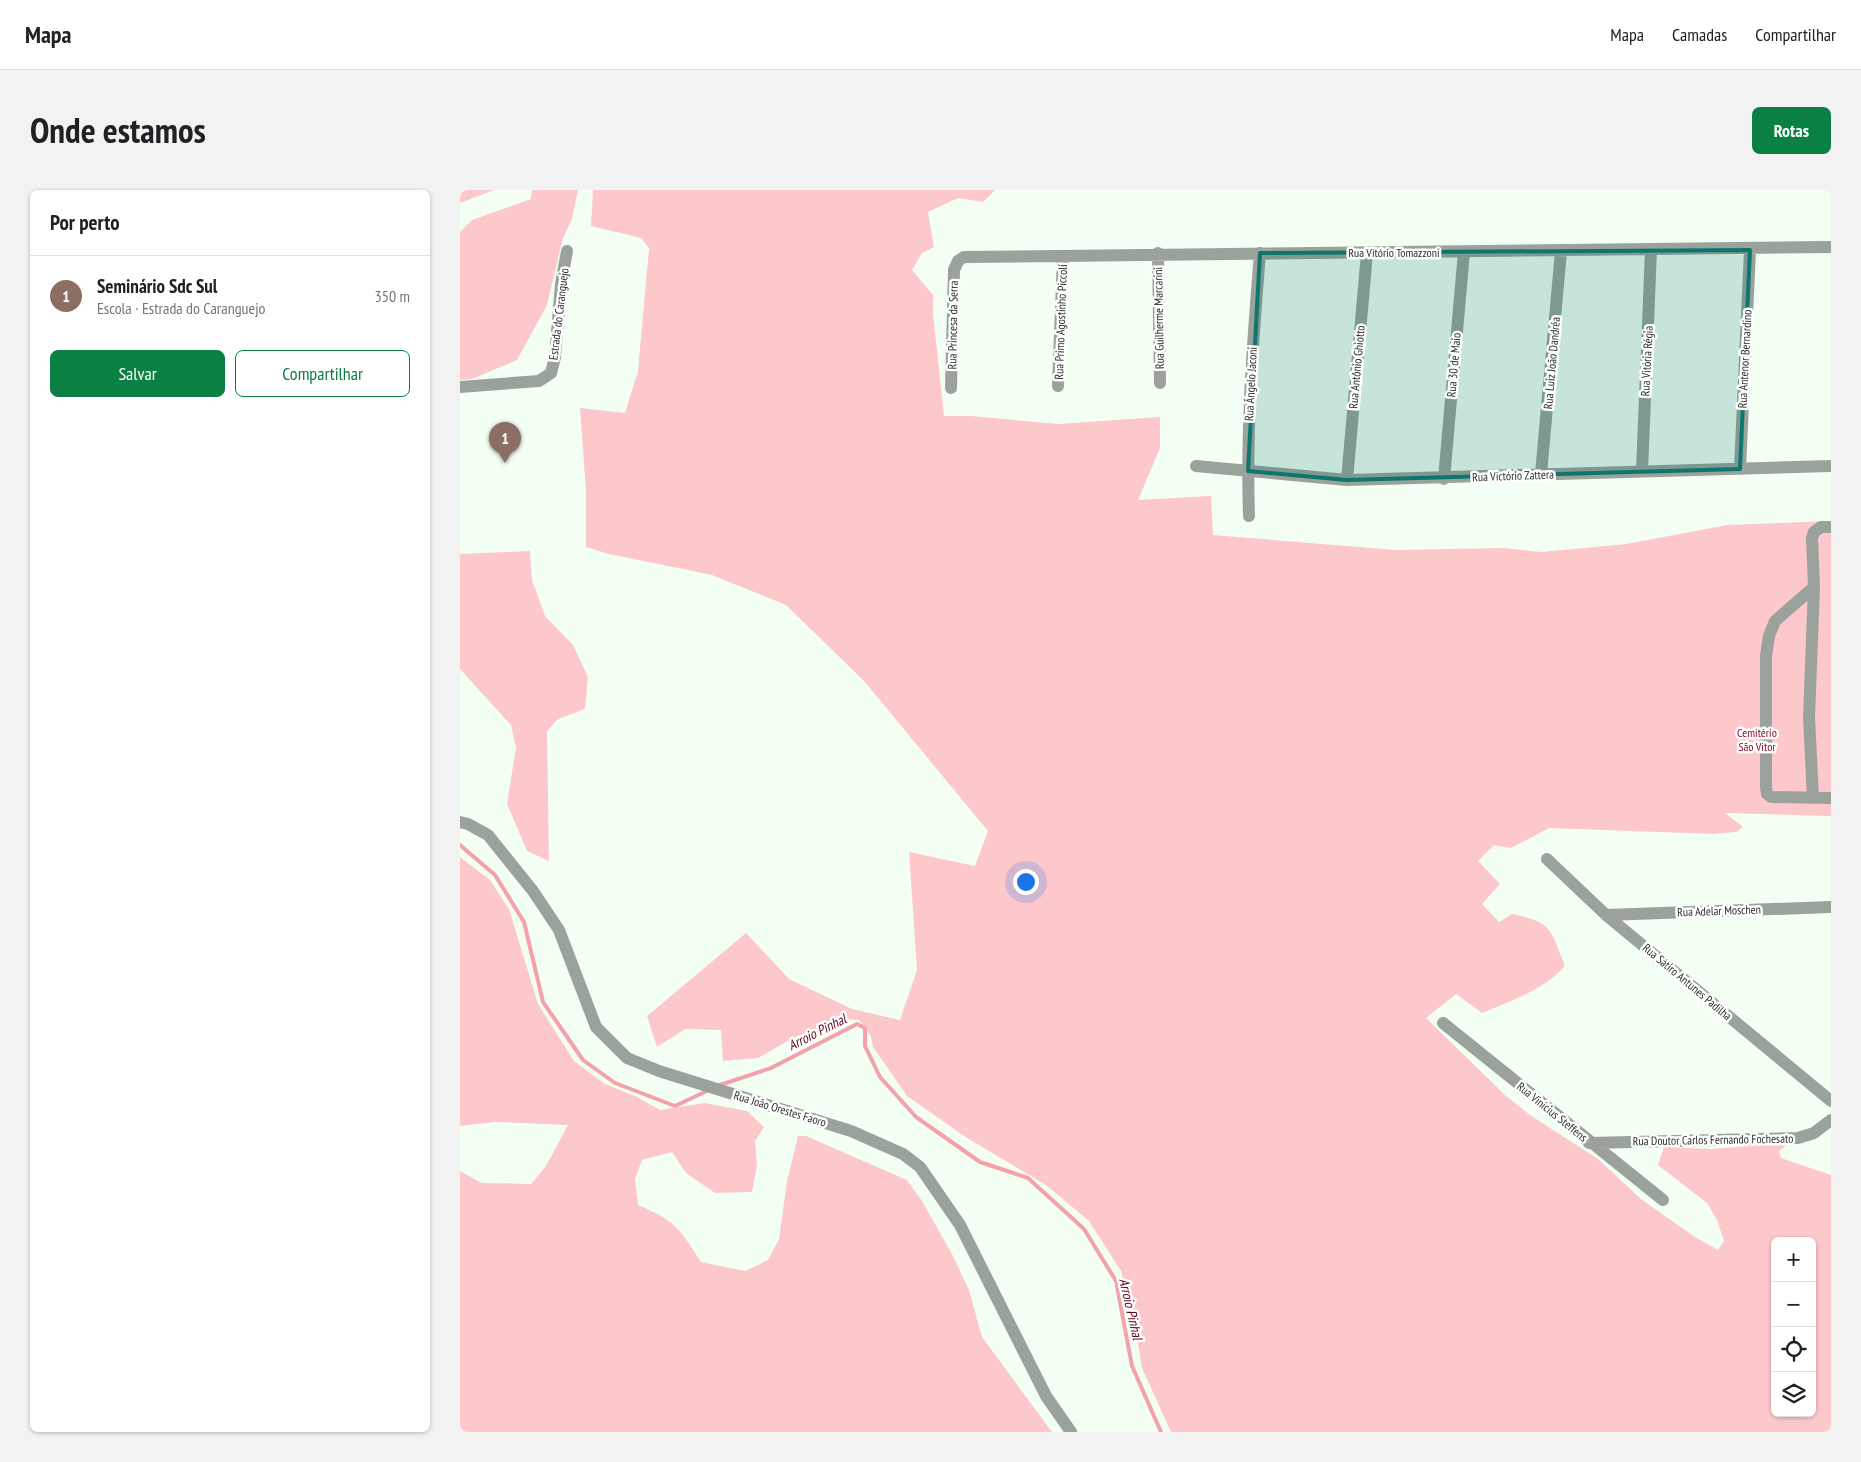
<!DOCTYPE html>
<html lang="pt">
<meta charset="utf-8">
<style>
:root{--surface:#fff;--page:#f2f2f2;--text:#202124;--muted:#757577;--line:#e0e0e0;--accent:#0b8043}
body{margin:0;font-family:"PT Sans Narrow",sans-serif;background:var(--page);color:var(--text)}
.controls{position:absolute;right:15px;bottom:15px;display:grid;overflow:hidden;border-radius:8px;box-shadow:0 1px 4px #0004}
.controls button{width:45px;height:45px;display:grid;place-items:center;padding:0;border:0;border-bottom:1px solid var(--line);background:var(--surface);color:var(--text);font:25px sans-serif}
.you{position:absolute;left:565px;top:691px;width:18px;height:18px;margin:-12px;border:4px solid #fff;border-radius:50%;background:#1a73e8;box-shadow:0 0 0 8px #1a73e833}
.badge{display:grid;place-items:center;width:32px;height:32px;border-radius:50%;background:var(--accent);color:#fff;font-size:16px;font-weight:700}
.pin{position:absolute;translate:-50% -41px;filter:drop-shadow(0 1px 2px #0008)}
.pin::after{content:'';position:absolute;top:26px;width:18px;height:15px;background:inherit;clip-path:polygon(0 0,100% 0,50% 100%)}
.list{margin:0;padding:0;list-style:none}
h2{display:flex;justify-content:space-between;align-items:center;height:65px;margin:0;padding:0 20px;font-size:21px}
h2 small{font-size:16px;font-weight:400;color:var(--muted)}
.list li{display:grid;grid-template-columns:32px 1fr auto;gap:15px;align-items:center;box-sizing:border-box;height:80px;padding:0 20px;border-top:1px solid var(--line)}
.list b{display:block;font-size:19px;white-space:nowrap}
.list p{margin:0;font-size:16px;white-space:nowrap;color:var(--muted)}
.list em{font-size:16px;font-style:normal;color:var(--muted)}
.actions{display:flex;gap:10px;padding:15px 20px}
.actions a{flex:1;padding:11px 0;border:1px solid var(--accent);border-radius:8px;text-align:center;font-size:18px;color:var(--accent)}
.actions .main{background:var(--accent);color:#fff}
.icon{flex:none;width:28px;height:28px;fill:none;stroke:currentColor;stroke-width:2;stroke-linecap:round;stroke-linejoin:round}
.map{position:relative;flex:none;width:1371px;height:1242px;overflow:hidden;border-radius:8px}
header{display:flex;align-items:center;gap:30px;box-sizing:border-box;height:70px;padding:0 25px;background:var(--surface);border-bottom:1px solid var(--line)}
header strong{font-size:24px}
nav{display:flex;gap:28px;margin-inline-start:auto;font-size:18px}
.intro{display:flex;align-items:center;justify-content:space-between;box-sizing:border-box;height:120px;padding:0 30px}
h1{margin:0;font-size:35px}
.button{padding:12px 22px;border-radius:8px;background:var(--accent);color:#fff;font-size:18px;font-weight:700}
main{display:flex;gap:30px;padding:0 30px}
aside{flex:1;background:var(--surface);border-radius:8px;box-shadow:0 1px 4px #0004}
.map>svg:first-child{display:block}
.green{fill:#fdc8cc;fill-rule:evenodd}
.lines{fill:none;stroke-linecap:round;stroke-linejoin:round}
.stream{stroke:#f4a2a9;stroke-width:4}
.minor{stroke:#9aa29b;stroke-width:12}
.marked{fill:#0f766e;fill-opacity:0.2;stroke:#0f766e;stroke-width:4;stroke-linejoin:round}
.labels{text-anchor:middle;stroke-width:5;stroke-linejoin:round;paint-order:stroke}
.street-label{font-size:12px;fill:#293029;stroke:#fff}
.park-label{font-size:12px;fill:#860b2e;stroke:#fff}
.water-label{font-size:14px;font-style:italic;fill:#61051f;stroke:#fff}
</style>
<header>
<strong>Mapa</strong>
<nav><a>Mapa</a><a>Camadas</a><a>Compartilhar</a></nav>
</header>
<div class="intro"><h1>Onde estamos</h1><a class="button">Rotas</a></div>
<main>
<aside>
<h2>Por perto<small></small></h2>
<ul class="list">
<li><span class="badge" style="background:#8d6e63">1</span><div><b>Seminário Sdc Sul</b><p>Escola · Estrada do Caranguejo</p></div><em>350 m</em></li>
</ul>
<div class="actions"><a class="main">Salvar</a><a>Compartilhar</a></div>
</aside>
<div class="map">
<svg width="1371" height="1242" viewBox="0 0 1371 1242">
<rect width="100%" height="100%" fill="#f4fff4"/>
<!-- green -->
<path class="green" d="M0,0h34l-34,13z
M72,0h46l-6,29 -9,19 -16,67 -30,55 -45,19 -12,1v-148l12,-12 59,-21z
M133,0h402l-12,12 -25,-4 -30,14 6,35 -12,6 -10,17 21,25v19l11,102h27l87,8 102,-7v31l-22,52 73,-4 2,39 182,15 108,-2 39,4 84,-8 101,-19 104,-4v295l-106,-3 18,14 -7,5 -23,2 -164,-6 -38,20 -17,-3 -16,16 22,23 -18,20 17,18 13,-8c41,8 38,15 53,52 -21,24 -54,35 -83,47l-26,-19 -30,24 80,78 24,19 68,44 43,40 54,38 23,13 6,-9 -7,-21 -10,-17 -49,-38 6,-18 47,2 78,-6 -10,8 2,7 50,17v257h-660l-29,-64 -7,-42 -14,-55 -32,-50 -43,-36 -79,-47 -60,-42 -34,-49 -2,-11 -12,-16 -14,-1 -50,18 -37,21 -35,3 -2,-31 -36,-1 -28,18 -10,-31 99,-83 43,46 63,30 48,11 17,-50 -8,-118 66,14 13,-35 -124,-150 -78,-76 -74,-30 -103,-21 -23,-7v-56l-6,-83 45,5 13,-42 11,-123 -8,-10 -50,-12zM1315,1051h37v172h-37z
M70,361l2,29 13,36 28,29 15,32 -3,32 -27,10 -11,12 2,130 -22,-10 -20,-47 9,-57 -5,-22 -51,-56v-115z
M0,667l30,23 19,29 29,95 36,57 31,23 32,13 23,13 45,-7 42,8 17,16 -9,14 2,25 -5,26 -37,1 -29,-20 -14,-21 -30,8 -7,19 3,26c37,15 42,24 63,57l44,9 23,-11 11,-21 8,-58 11,-45h8l101,44 15,21 30,53 17,36 13,47 70,95h-592v-261l22,12 49,1 15,-18 22,-41 -73,-3 -35,4z"/>
<g class="lines">
<!-- stream -->
<path class="stream" d="M0,655l35,30 29,47 19,80 40,58 32,23 60,23 34,-16
M257,896l54,-18 86,-44 8,4v18l15,31 36,40 64,45 48,16 56,51 32,52 16,85 29,66"/>
<!-- minor -->
<path class="minor" d="M698,63l2,130
M598,196l5,-129
M0,197l79,-6 12,-8 4,-16 6,-73 6,-33
M491,198l3,-118 4,-9 6,-4 867,-10
M736,276l151,14 484,-14
M1280,279l10,-219
M1182,281l9,-221
M1081,284l20,-223
M984,289l20,-227
M887,290l20,-227
M789,326c-3,-88 4,-176 11,-263
M1354,397l-39,34 -6,15 -3,20v131l1,7 4,3 60,1
M1353,608l-4,-81 5,-130 -2,-49 2,-6 7,-5h10
M0,632l8,2 20,11 45,56 26,39 37,97 31,31 32,13 192,60 52,23 17,13 40,58 86,171 25,36
M1087,669l59,56 225,186
M1146,725l225,-8
M983,833l220,177
M1129,953l209,-5 16,-5 17,-13"/>
</g>
<!-- marked area -->
<path class="marked" d="M1290,60l-10,219 -393,11 -99,-9 12,-218z"/>
<g class="labels">
<!-- street labels -->
<g class="street-label">
<text x="934" y="67">Rua Vitório Tomazzoni</text>
<text transform="translate(99 124) rotate(-83)" y="4">Estrada do Caranguejo</text>
<text transform="translate(699 128) rotate(-91)" y="4">Rua Guilherme Marcarini</text>
<text transform="translate(601 132) rotate(-88)" y="4">Rua Primo Agostinho Piccoli</text>
<text transform="translate(493 135) rotate(-89)" y="4">Rua Princesa da Serra</text>
<text transform="translate(1285 169) rotate(-87)" y="4">Rua Antenor Bernardino</text>
<text transform="translate(1187 171) rotate(-87)" y="4">Rua Vitória Régia</text>
<text transform="translate(1092 173) rotate(-85)" y="4">Rua Luiz João Dandréa</text>
<text transform="translate(994 175) rotate(-85)" y="4">Rua 30 de Maio</text>
<text transform="translate(897 177) rotate(-85)" y="4">Rua Antônio Ghiotto</text>
<text transform="translate(791 194) rotate(-87)" y="4">Rua Ângelo Jaconi</text>
<text transform="translate(1053 286) rotate(-2)" y="4">Rua Victório Zattera</text>
<text transform="translate(1259 721) rotate(-2)" y="4">Rua Adelar Moschen</text>
<text transform="translate(1227 792) rotate(40)" y="4">Rua Sátiro Antunes Padilha</text>
<text transform="translate(320 919) rotate(17)" y="4">Rua João Orestes Faoro</text>
<text transform="translate(1092 922) rotate(39)" y="4">Rua Vinícius Steffens</text>
<text transform="translate(1253 950) rotate(-1)" y="4">Rua Doutor Carlos Fernando Fochesato</text>
</g>
<!-- park labels -->
<g class="park-label">
<text x="1297" y="547">Cemitério<tspan x="1297" dy="14">São Vitor</tspan></text>
</g>
<!-- water labels -->
<g class="water-label">
<text transform="translate(357 842) rotate(-27)" y="5">Arroio Pinhal</text>
<text transform="translate(671 1119) rotate(77)" y="5">Arroio Pinhal</text>
</g>
</g>
</svg>
<div class="controls">
<button>+</button>
<button>−</button>
<button><svg class="icon" aria-label="locate" viewBox="0 0 24 24"><circle cx="12" cy="12" r="6"/><path d="M12 2v4M12 18v4M2 12h4M18 12h4"/></svg></button>
<button><svg class="icon" aria-label="layers" viewBox="0 0 24 24"><path d="M12 4l9 5-9 5-9-5zM3 14l9 5 9-5"/></svg></button>
</div>
<div class="you"></div>
<div class="pin badge" style="left:45px;top:273px;background:#8d6e63">1</div>
</div>
</main>
